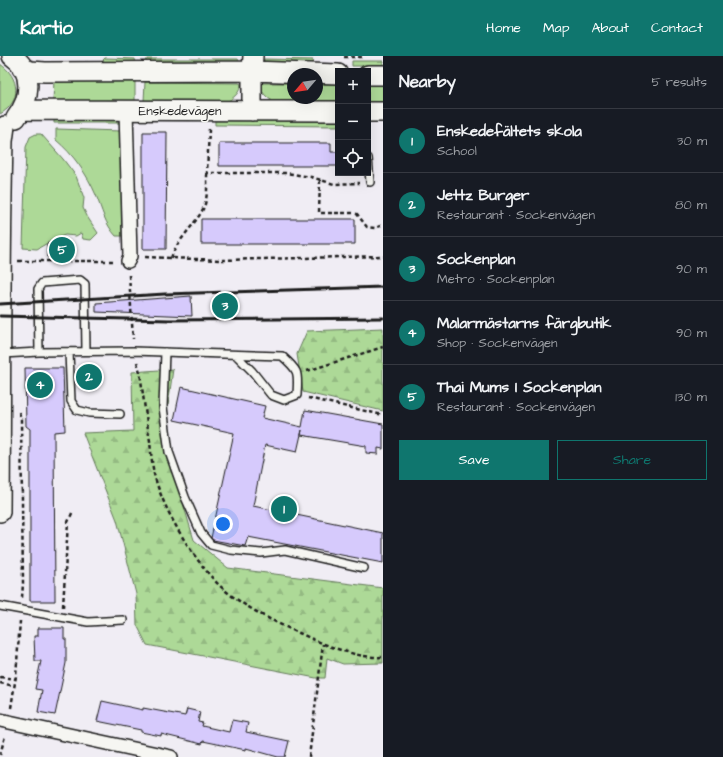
<!DOCTYPE html>
<meta charset="utf-8">
<style>
:root{--surface:#171b24;--page:#20242c;--text:#f1f3f6;--muted:#9ea1a6;--line:#363941;--accent:#0f766e}
body{margin:0;font-family:"Architects Daughter",sans-serif;background:var(--page);color:var(--text)}
.controls{position:absolute;right:12px;top:12px;display:grid;overflow:hidden;border-radius:0px;box-shadow:0 4px 16px #0002}
.controls button{width:36px;height:36px;display:grid;place-items:center;padding:0;border:0;border-bottom:1px solid var(--line);background:var(--surface);color:var(--text);font:20px sans-serif}
.compass{position:absolute;left:287px;top:12px;width:36px;height:36px;border-radius:50%;background:var(--surface);box-shadow:0 4px 16px #0002;rotate:241deg}
.you{position:absolute;left:223px;top:468px;width:14px;height:14px;margin:-10px;border:3px solid #fff;border-radius:50%;background:#1a73e8;box-shadow:0 0 0 6px #1a73e833}
.badge{display:grid;place-items:center;width:26px;height:26px;border-radius:50%;background:var(--accent);color:#fff;font-size:13px;font-weight:700}
.pin{position:absolute;translate:-50% -50%;border:2px solid #fff;box-shadow:0 1px 4px #0006}
.list{margin:0;padding:0;list-style:none}
h2{display:flex;justify-content:space-between;align-items:center;height:52px;margin:0;padding:0 16px;font-size:17px}
h2 small{font-size:13px;font-weight:400;color:var(--muted)}
.list li{display:grid;grid-template-columns:26px 1fr auto;gap:12px;align-items:center;box-sizing:border-box;height:64px;padding:0 16px;border-top:1px solid var(--line)}
.list b{display:block;font-size:15px;white-space:nowrap}
.list p{margin:0;font-size:13px;white-space:nowrap;color:var(--muted)}
.list em{font-size:13px;font-style:normal;color:var(--muted)}
.actions{display:flex;gap:8px;padding:12px 16px}
.actions a{flex:1;padding:9px 0;border:1px solid var(--accent);border-radius:0px;text-align:center;font-size:14px;color:var(--accent)}
.actions .main{background:var(--accent);color:#fff}
.icon{flex:none;width:22px;height:22px;fill:none;stroke:currentColor;stroke-width:2;stroke-linecap:round;stroke-linejoin:round}
.map{position:relative;flex:none;width:383px;height:701px;overflow:hidden}
header{display:flex;align-items:center;gap:24px;box-sizing:border-box;height:56px;padding:0 20px;background:var(--accent);color:#fff}
header strong{font-size:19px}
nav{display:flex;gap:22px;margin-inline-start:auto;font-size:14px}
main{display:flex}
aside{flex:1;background:var(--surface)}
.map>svg:first-child{display:block}
.grass{fill:#add997;stroke:#647a5a}
.forest{fill:url(#forest-firs);stroke:#647a5a}
.building{fill:#d6cafc;stroke:#1c1c1c}
.lines{fill:none;stroke-linecap:round;stroke-linejoin:round}
.lane-casing{stroke:#1c1c1c;stroke-width:10}
.street-casing{stroke:#1c1c1c;stroke-width:16}
.secondary-casing{stroke:#1c1c1c;stroke-width:22}
.path{stroke:#1c1c1c;stroke-width:2.5;stroke-dasharray:4 3;stroke-linecap:butt}
.lane{stroke:#f6f6f2;stroke-width:7}
.street{stroke:#f6f6f2;stroke-width:13}
.secondary{stroke:#f6f6f2;stroke-width:19}
.rail{stroke:#1c1c1c;stroke-width:3}
.labels{text-anchor:middle;stroke-width:3;stroke-linejoin:round;paint-order:stroke}
.street-label{font-size:13px;fill:#1c1c1c;stroke:#f6f6f2}
</style>
<header>
<strong>Kartio</strong>
<nav><a>Home</a><a>Map</a><a>About</a><a>Contact</a></nav>
</header>
<main>
<div class="map">
<svg width="383" height="701" viewBox="0 0 383 701">
<defs>
<pattern id="forest-firs" width="22" height="20" patternUnits="userSpaceOnUse"><rect width="22" height="20" fill="#add997"/><path d="M5 1l3.5 6h-7zM16 11l3.5 6h-7z" fill="#94ba82"/></pattern>
</defs>
<rect width="100%" height="100%" fill="#f0edf4"/>
<filter id="ink" filterUnits="userSpaceOnUse"><feTurbulence type="fractalNoise" baseFrequency=".025" numOctaves="2"/><feDisplacementMap in="SourceGraphic" scale="8" xChannelSelector="R" yChannelSelector="G"/><feConvolveMatrix kernelMatrix="1 2 1 2 8 2 1 2 1" color-interpolation-filters="sRGB"/></filter>
<g filter="url(#ink)">
<!-- grass -->
<path class="grass" d="M105,2l30,1 1,5 -31,-1 -2,-3z
M148,3h90l1,2 -9,4 -84,-2 -1,-2z
M264,3l49,1 1,5 -50,-1z
M352,5h31v5h-31z
M0,8c20,13 22,38 0,50z
M54,25h81v20h-82z
M145,26l94,1 2,1c-1,8 -6,13 -13,17h-84z
M262,27h31v15h24v-14h21v18h-63c-7,-3 -12,-8 -15,-15z
M368,28h15v19h-15z
M54,62l61,2 4,3h-65z
M215,64l123,1v5l-123,-1z
M56,73l65,2 1,105h-6c-11,-12 -14,-26 -20,-41 -9,-21 -23,-41 -40,-55z
M36,78h5l22,25 13,17 8,22 -1,10 5,10 10,15 -7,7 -8,-1 -2,-6 -5,3 -11,-1 -14,6 -14,8 -14,-1 3,-101 4,-10z"/>
<!-- forest -->
<path class="forest" d="M383,272v83l-80,-19 -6,-38 10,-23z
M173,313l-6,44 8,64 19,63 34,28 155,20v75l-40,1 -16,-6 -2,20h-9l-169,-33 -10,-20 -1,-31 -19,-74 -34,-87 50,-2 -1,-59z"/>
<!-- building -->
<path class="building" d="M143,76h24l-1,117h-23z
M219,87h112v9h7v14h-119z
M201,163h154v25h-154z
M47,188h23v14l-23,-1z
M191,240l1,20 -96,-4v-9z
M25,312h38l2,63 -11,1 1,169h-25v-172l-4,-3z
M181,331l84,19 -3,12 40,9 3,-17 78,14v25l-5,-1v6l-12,-1v-7l-65,-11 1,-5 -5,22 -32,-7 -12,61 130,27v30l-135,-26 -3,9 -32,-6 -2,-2 23,-105 -60,-13z
M38,572h26v11h2v24l-11,52 -17,-3 4,-22 -7,-1 6,-28h-6l-1,-25h4z
M102,645l41,9v-2l42,8 2,-7 13,3 -2,10 5,1 -1,3 27,6 3,-12 16,3 -2,9 43,9 -4,16h-7l-32,-9v2l-43,-9 -1,3 -41,-10v2l-20,-4v-2l-44,-9z"/>
<g class="lines">
<defs>
<path id="lane" d="M368,102l2,24
M39,296l-1,-63 4,-6 38,-3 5,4 1,67
M69,296l2,49 6,9 12,3 31,1
M165,296l-2,55 6,45 16,45 16,36 10,12 20,5 30,3 24,-3 79,18
M2,298l37,-2 94,-1 149,5c18,16 16,16 15,39l-13,5 -13,-5 -19,-24 -16,-16
M0,550l88,16 35,-2"/>
<path id="street" d="M126,54l4,146 -2,5
M0,664l171,37"/>
<path id="secondary" d="M12,0c22,15 19,43 4,62
M22,12l9,3 14,1 207,-1 86,3
M368,19h15
M23,54l315,1
M252,55v-40l1,-15
M368,56h15
M0,456c1,-124 0,-247 3,-371l2,-15"/>
</defs>
<!-- lane casing -->
<use href="#lane" class="lane-casing"/>
<!-- street casing -->
<use href="#street" class="street-casing"/>
<!-- secondary casing -->
<use href="#secondary" class="secondary-casing"/>
<!-- path -->
<path class="path" d="M344,1h21
M209,73l-2,44h79l25,4 23,7 25,-1
M320,124l-1,33h34l4,1 10,13 8,1 8,-3
M145,201l76,3 162,-4
M171,202c7,-20 24,-32 33,-51 4,-11 3,-23 3,-34
M18,205h95
M129,219l4,64
M137,306l3,10c3,23 6,46 10,69 1,11 2,23 4,33 9,36 39,85 65,111 21,20 55,37 80,48 24,11 58,26 84,24
M307,315l76,-24
M308,342l75,17
M19,356l2,7 2,164 -1,15
M63,551l5,-85 5,-11
M0,621l16,2
M0,627l15,3
M11,652l5,-32 4,-55
M0,699l5,-19
M309,701l14,-113"/>
<!-- lane -->
<use href="#lane" class="lane"/>
<!-- street -->
<use href="#street" class="street"/>
<!-- secondary -->
<use href="#secondary" class="secondary"/>
<!-- rail -->
<path class="rail" d="M0,248l165,-10 218,-7
M0,260l170,4 213,-2"/>
</g>
</g>
<g class="labels">
<!-- street labels -->
<g class="street-label">
<text x="180" y="59">Enskedevägen</text>
</g>
</g>
</svg>
<div class="controls">
<button>+</button>
<button>−</button>
<button><svg class="icon" aria-label="locate" viewBox="0 0 24 24"><circle cx="12" cy="12" r="6"/><path d="M12 2v4M12 18v4M2 12h4M18 12h4"/></svg></button>
</div>
<svg class="compass" viewBox="-18 -18 36 36"><path d="M0-13l5 13h-10z" fill="#e53935"/><path d="M0 13l5-13h-10z" fill="#9ea1a6"/></svg>
<div class="you"></div>
<div class="pin badge" style="left:284px;top:453px">1</div>
<div class="pin badge" style="left:89px;top:321px">2</div>
<div class="pin badge" style="left:225px;top:250px">3</div>
<div class="pin badge" style="left:40px;top:329px">4</div>
<div class="pin badge" style="left:62px;top:194px">5</div>
</div>
<aside>
<h2>Nearby<small>5 results</small></h2>
<ul class="list">
<li><span class="badge">1</span><div><b>Enskedefältets skola</b><p>School</p></div><em>30 m</em></li>
<li><span class="badge">2</span><div><b>Jettz Burger</b><p>Restaurant · Sockenvägen</p></div><em>80 m</em></li>
<li><span class="badge">3</span><div><b>Sockenplan</b><p>Metro · Sockenplan</p></div><em>90 m</em></li>
<li><span class="badge">4</span><div><b>Målarmästarns färgbutik</b><p>Shop · Sockenvägen</p></div><em>90 m</em></li>
<li><span class="badge">5</span><div><b>Thai Mums I Sockenplan</b><p>Restaurant · Sockenvägen</p></div><em>130 m</em></li>
</ul>
<div class="actions"><a class="main">Save</a><a>Share</a></div>
</aside>
</main>
